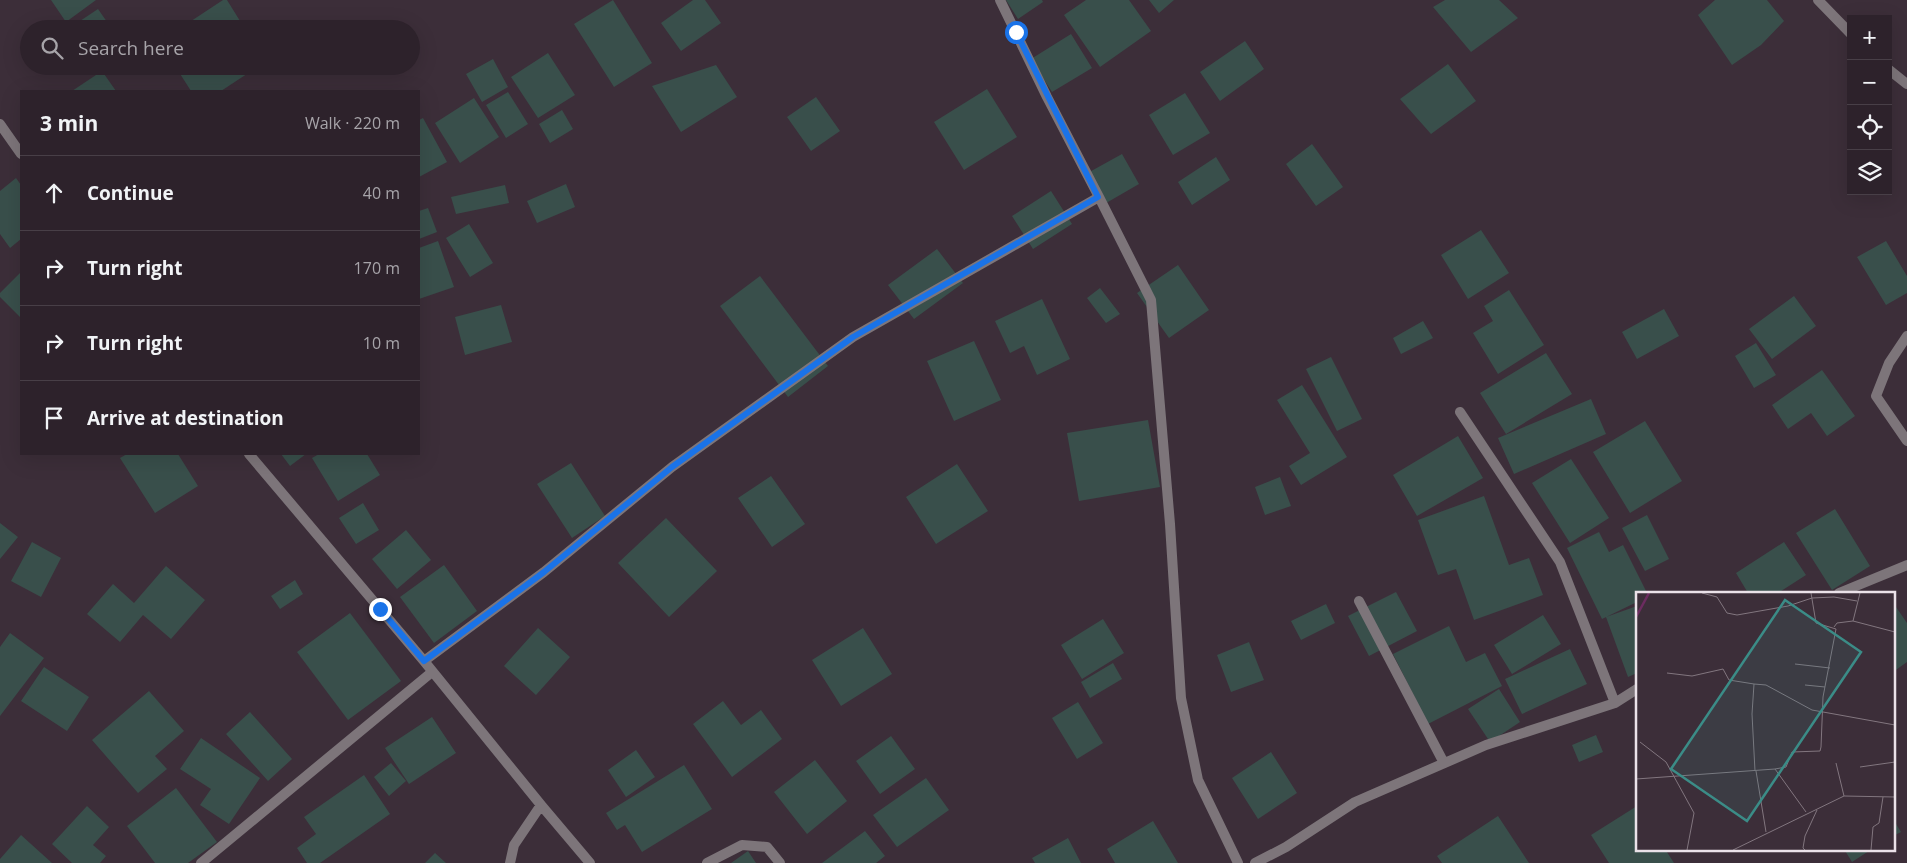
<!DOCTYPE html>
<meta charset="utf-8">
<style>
:root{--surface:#2d222b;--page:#352a33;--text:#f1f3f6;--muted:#a7a4a9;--line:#483f47}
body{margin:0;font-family:"Open Sans",sans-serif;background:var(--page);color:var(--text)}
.controls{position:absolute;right:15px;top:15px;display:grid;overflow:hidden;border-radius:0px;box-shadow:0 5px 20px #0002}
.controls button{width:45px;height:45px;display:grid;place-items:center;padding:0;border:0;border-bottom:1px solid var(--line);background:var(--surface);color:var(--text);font:25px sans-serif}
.stop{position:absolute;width:15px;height:15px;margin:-11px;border:4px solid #1a73e8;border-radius:50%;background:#fff}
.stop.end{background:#1a73e8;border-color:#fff;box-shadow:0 1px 5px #0008}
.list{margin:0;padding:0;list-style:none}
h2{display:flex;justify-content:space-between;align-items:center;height:65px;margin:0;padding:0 20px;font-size:21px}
h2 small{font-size:16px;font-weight:400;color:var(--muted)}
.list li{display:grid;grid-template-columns:32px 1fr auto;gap:15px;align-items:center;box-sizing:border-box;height:75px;padding:0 20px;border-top:1px solid var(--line)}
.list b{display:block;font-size:19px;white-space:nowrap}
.list em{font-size:16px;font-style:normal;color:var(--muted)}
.icon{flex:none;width:28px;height:28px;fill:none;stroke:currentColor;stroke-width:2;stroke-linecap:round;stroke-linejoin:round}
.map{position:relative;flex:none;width:1907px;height:863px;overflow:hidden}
.search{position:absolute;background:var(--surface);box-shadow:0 5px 20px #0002;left:20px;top:20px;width:400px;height:55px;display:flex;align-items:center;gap:12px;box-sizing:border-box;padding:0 18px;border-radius:28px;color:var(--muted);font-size:19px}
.panel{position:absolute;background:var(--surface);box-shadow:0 5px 20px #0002;left:20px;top:90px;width:400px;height:365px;border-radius:0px}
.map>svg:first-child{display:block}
.building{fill:#394f4b}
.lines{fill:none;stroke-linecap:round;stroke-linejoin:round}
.minor{stroke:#7d757a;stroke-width:10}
.route{stroke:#1a73e8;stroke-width:6}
.inset-river{fill:none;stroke:#6c2c60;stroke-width:2.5}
.inset-road{fill:none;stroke:#82767f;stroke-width:1}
.view{fill:#3b8c87;fill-opacity:0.15;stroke:#3b8c87;stroke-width:2.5}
.inset-edge{fill:none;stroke:#ebe2e9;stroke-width:2.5}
</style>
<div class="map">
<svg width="1907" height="863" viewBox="0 0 1907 863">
<rect width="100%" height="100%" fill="#3c2e39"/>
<!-- building -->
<path class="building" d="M51,0h45l-30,22z
M223,0h4l18,29h-66z
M613,0l39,63 -38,24 -40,-63z
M693,0h12l16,23 -40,28 -20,-28z
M1006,0h36l1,2 -25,17z
M1086,0h43l22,31 -51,36 -36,-52z
M1149,0h25l-15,13z
M1445,0h54l19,18 -47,34 -38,-45z
M1715,0h52l17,21 -23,24 -29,20 -34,-50z
M98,9l14,20h-44z
M1071,34l21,34 -40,24 -21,-33z
M1245,41l19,28 -44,32 -20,-29z
M548,53l27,42 -37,23 -27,-41z
M493,59l15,28 -26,15 -16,-28z
M1448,64l28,37 -45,33 -31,-35z
M716,65l21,32 -56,35 -29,-46z
M175,66h84l-38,25h-30z
M102,71l14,20h-44z
M987,89l30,48 -53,33 -30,-48z
M508,92l20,32 -22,14 -20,-33z
M1185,93l25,40 -37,22 -24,-40z
M816,97l24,34 -29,20 -24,-34z
M474,98l25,39 -39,26 -25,-40z
M562,110l11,19 -23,14 -11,-19z
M423,118l24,44 -28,15v-57z
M1312,144l31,43 -27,19 -30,-42z
M1122,154l17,30 -38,22 -17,-31z
M1216,157l14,23 -38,25 -14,-23z
M16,178l5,7v54l-11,9 -10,-14v-43z
M566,184l9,23 -38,16 -10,-22z
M505,185l4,18 -53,11 -5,-17z
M1051,191l21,33 -39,25 -21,-33z
M428,208l9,24 -18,7v-28z
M469,224l24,39 -23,14 -24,-39z
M1481,230l28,43 -41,26 -27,-44z
M438,241l16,46 -35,12v-51z
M1886,241l21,35v17l-21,12 -29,-48z
M937,249l26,34 -49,36 -26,-34z
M1178,265l31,45 -40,28 -32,-45z
M21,272v46l-21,-21v-4z
M760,276l68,90 -40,31 -68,-91z
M1100,288l20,26 -14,9 -19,-25z
M1509,290l35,55 -46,29 -25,-41 20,-12 -9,-15z
M1794,296l22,30 -44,33 -23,-30z
M1042,299l28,60 -33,16 -13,-29 -14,7 -15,-32z
M501,305l11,37 -47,13 -10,-38z
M1664,309l15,27 -42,23 -15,-27z
M1423,321l10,17 -32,16 -8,-16z
M974,341l27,59 -47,21 -27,-60z
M1756,343l20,32 -22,13 -19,-32z
M1546,353l26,41 -66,40 -26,-41z
M1331,357l31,62 -25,12 -31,-62z
M1822,370l33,46 -28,20 -16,-23 -23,16 -16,-24z
M1302,385l45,72 -46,28 -12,-19 21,-13 -33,-53z
M1591,399l15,35 -92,40 -16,-36z
M1148,420l12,67 -81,14 -12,-68z
M1645,421l37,60 -52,32 -37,-61z
M1458,436l25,42 -66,38 -24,-41z
M127,454h51l20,32 -43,27 -35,-55z
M281,454h25l-16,12z
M319,454h48l13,21 -42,26 -26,-43z
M1571,459l38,59 -39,25 -38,-60z
M571,463l34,53 -33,22 -35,-54z
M957,464l31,47 -52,33 -30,-47z
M771,476l34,48 -33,23 -34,-49z
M1280,477l11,29 -26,9 -10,-28z
M1484,496l25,69 20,-7 14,37 -69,25 -18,-51 -18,6 -20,-55z
M363,503l16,27 -23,14 -17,-26z
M1835,509l35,57 -38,24 -36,-57z
M1647,515l22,44 -24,12 -23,-43z
M666,518l51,53 -48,46 -51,-54z
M0,523l18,14 -18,22z
M406,530l25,30 -34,29 -25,-30z
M1599,532l10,20 14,-7 24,48h-10v9l-35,17 -35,-71z
M32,542l29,16 -20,39 -30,-16z
M1784,542l22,33 -28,18h-30l-12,-20z
M444,565l33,46 -43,32 -34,-46z
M166,566l39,34 -34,39 -28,-24 -23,27 -33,-28 26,-30 21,19z
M295,580l8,14 -23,15 -9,-13z
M1396,592l21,39 -48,25 -21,-40z
M1326,604l9,19 -34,17 -10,-19z
M1637,606v67l-9,4 -22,-60z
M1896,607l11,16v39l-14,10v-63z
M350,613l51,68 -53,39 -51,-68z
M1543,615l18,29 -49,30 -18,-29z
M1103,619l21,34 -42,26 -21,-34z
M1449,626l17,36 19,-9 17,33 -74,38 -35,-70z
M538,628l32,29 -34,38 -32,-29z
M863,628l29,46 -51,32 -29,-46z
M10,633l34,25 -44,58v-69z
M1249,642l15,38 -33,12 -14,-37z
M1570,649l17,35 -65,30 -17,-35z
M1113,663l9,16 -32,19 -9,-16z
M44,667l45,30 -22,34 -46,-30z
M1499,689l21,33 -30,20 -22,-33z
M149,691l35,40 -29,25 12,13 -29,24 -46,-53z
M723,701l18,24 20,-15 21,29 -50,38 -39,-53z
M1078,702l25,41 -26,16 -25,-41z
M250,712l42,47 -24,22 -42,-47z
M432,717l24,36 -47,31 -24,-36z
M1596,735l7,17 -24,10 -7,-17z
M891,736l24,33 -35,25 -24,-33z
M201,738l59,40 -31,46 -29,-19 11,-16 -31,-20z
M636,750l19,27 -29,20 -18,-27z
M1271,752l26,41 -39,26 -26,-41z
M815,760l32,41 -40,33 -33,-42z
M391,763l15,18 -17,15 -15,-19z
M684,765l28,44 -70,43 -17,-27 -8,5 -11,-17z
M364,775l26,39 -70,49h-13l-10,-15 19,-14 -12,-17z
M926,778l23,32 -52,37 -24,-32z
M176,788l41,54 -29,21h-33l-28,-37z
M87,806l22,21 -16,18 13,11 -6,7h-28l-20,-19z
M1637,806v43h28l9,14h-65l-18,-28z
M1498,816l31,47h-87l-5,-7z
M1893,819l8,13 -8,4z
M1153,821l25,42h-63l-8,-14z
M865,831l20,25 -9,7h-54z
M21,835l31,28h-52v-4z
M1068,838l13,25h-46l-3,-5z
M1844,849h28l-20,13z
M748,851l8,12h-25z
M435,853l11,10h-21z"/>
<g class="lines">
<!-- minor -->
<path class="minor" d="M1000,0l47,97 52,100
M1818,0l33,34
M1888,69l19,15
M0,124l21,30
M1907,336l-18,27 -13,33 31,45
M1460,412l100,150 55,141
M249,454l175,207 117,144 -27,40 -4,18
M1839,593l68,-28
M1359,601l85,162
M424,661l120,-89 128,-105 181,-130 246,-140 52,103 19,224 11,174 17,82 40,83
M541,805l49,58
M201,863l231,-191
M707,863l35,-18 25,2 13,16
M1255,863l31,-16 69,-45 131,-57 129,-42 22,-14"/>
</g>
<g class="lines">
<!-- route -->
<path class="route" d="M380,609l44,52 120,-89 128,-105 181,-130 245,-140 -82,-165"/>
</g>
<!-- overview -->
<g transform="translate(1636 592)">
<rect width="259" height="259" fill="#3c2e39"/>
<path class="inset-river" d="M0,25l13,-24"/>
<path class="inset-road" d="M66,1l15,4 10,16 10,2 51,-9 24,-8 22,-1 23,4M217,29l7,-28M198,35l3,-4 16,-2 42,11M159,72l35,4M31,81l25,3 31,-7 6,11 25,4M169,93l20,2M4,150l26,20 28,51 -7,37M200,171l8,33M224,175l35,-5M139,177l11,-2 6,-15 28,-1 1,-4 2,-50 13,-68 -20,-6 -5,-30M119,179l-3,-57 2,-30 12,1 46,25 83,15M120,179l10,61M0,187l139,-10 31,43M97,258l111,-54 51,1M169,258l-2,-2 2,-12 12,-26M235,258l2,-23 6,-4 4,-26"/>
<path class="view" d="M149,8l76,52 -114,169 -76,-52z"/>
<rect width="259" height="259" class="inset-edge"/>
</g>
</svg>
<div class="controls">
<button>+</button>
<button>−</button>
<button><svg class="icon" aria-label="locate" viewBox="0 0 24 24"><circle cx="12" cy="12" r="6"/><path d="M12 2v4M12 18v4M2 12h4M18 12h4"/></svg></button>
<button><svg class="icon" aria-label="layers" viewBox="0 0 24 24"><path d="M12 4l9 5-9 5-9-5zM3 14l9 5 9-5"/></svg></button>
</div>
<div class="stop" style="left:1016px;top:32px"></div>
<div class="stop end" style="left:380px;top:609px"></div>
<div class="search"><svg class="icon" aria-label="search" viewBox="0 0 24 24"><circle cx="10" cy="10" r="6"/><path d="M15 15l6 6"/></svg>Search here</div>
<section class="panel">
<h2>3 min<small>Walk · 220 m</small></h2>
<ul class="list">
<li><svg class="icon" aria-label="ahead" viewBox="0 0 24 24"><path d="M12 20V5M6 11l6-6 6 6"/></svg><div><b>Continue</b></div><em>40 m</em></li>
<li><svg class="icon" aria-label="right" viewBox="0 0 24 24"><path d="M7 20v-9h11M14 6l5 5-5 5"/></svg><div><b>Turn right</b></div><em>170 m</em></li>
<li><svg class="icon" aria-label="right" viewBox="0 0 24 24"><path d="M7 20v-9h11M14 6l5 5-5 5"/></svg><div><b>Turn right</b></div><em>10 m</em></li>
<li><svg class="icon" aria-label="arrive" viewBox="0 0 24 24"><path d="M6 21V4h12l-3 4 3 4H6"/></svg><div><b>Arrive at destination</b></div></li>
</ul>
</section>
</div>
